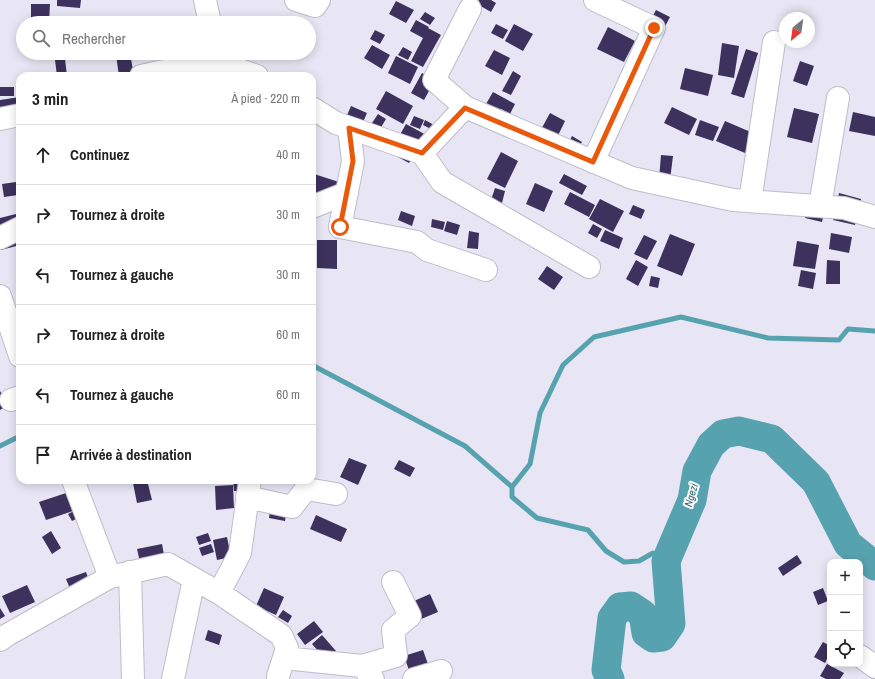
<!DOCTYPE html>
<html lang="fr">
<meta charset="utf-8">
<style>
:root{--surface:#fff;--page:#f2f2f2;--text:#222;--muted:#767676;--line:#e0e0e0}
body{margin:0;font-family:"Archivo Narrow",sans-serif;background:var(--page);color:var(--text)}
.controls{position:absolute;right:12px;bottom:12px;display:grid;overflow:hidden;border-radius:8px;box-shadow:0 2px 10px #0003}
.controls button{width:36px;height:36px;display:grid;place-items:center;padding:0;border:0;border-bottom:1px solid var(--line);background:var(--surface);color:var(--text);font:20px sans-serif}
.compass{position:absolute;left:779px;top:12px;width:36px;height:36px;border-radius:50%;background:var(--surface);box-shadow:0 2px 10px #0003;rotate:209deg}
.stop{position:absolute;width:12px;height:12px;margin:-9px;border:3px solid #ea580c;border-radius:50%;background:#fff}
.stop.end{background:#ea580c;border-color:#fff;box-shadow:0 1px 4px #0008}
.list{margin:0;padding:0;list-style:none}
h2{display:flex;justify-content:space-between;align-items:center;height:52px;margin:0;padding:0 16px;font-size:17px}
h2 small{font-size:13px;font-weight:400;color:var(--muted)}
.list li{display:grid;grid-template-columns:26px 1fr auto;gap:12px;align-items:center;box-sizing:border-box;height:60px;padding:0 16px;border-top:1px solid var(--line)}
.list b{display:block;font-size:15px;white-space:nowrap}
.list em{font-size:13px;font-style:normal;color:var(--muted)}
.icon{flex:none;width:22px;height:22px;fill:none;stroke:currentColor;stroke-width:2;stroke-linecap:round;stroke-linejoin:round}
.map{position:relative;flex:none;width:875px;height:679px;overflow:hidden}
.search{position:absolute;background:var(--surface);box-shadow:0 2px 10px #0003;left:16px;top:16px;width:300px;height:44px;display:flex;align-items:center;gap:10px;box-sizing:border-box;padding:0 14px;border-radius:22px;color:var(--muted);font-size:15px}
.panel{position:absolute;background:var(--surface);box-shadow:0 2px 10px #0003;left:16px;top:72px;width:300px;height:412px;border-radius:12px}
.map>svg:first-child{display:block}
.lines{fill:none;stroke-linecap:round;stroke-linejoin:round}
.stream{stroke:#57a2af;stroke-width:5}
.river{stroke:#57a2af;stroke-width:29}
.building{fill:#3d315d}
.minor-casing{stroke:#bebcca;stroke-width:24}
.minor{stroke:#fff;stroke-width:22}
.route{stroke:#ea580c;stroke-width:5}
.labels{text-anchor:middle;stroke-width:4;stroke-linejoin:round;paint-order:stroke}
.water-label{font-size:11px;font-style:italic;fill:#22616a;stroke:#fff}
</style>
<div class="map">
<svg width="875" height="679" viewBox="0 0 875 679">
<rect width="100%" height="100%" fill="#e8e6f4"/>
<g class="lines">
<!-- stream -->
<path class="stream" d="M312,365l153,81 47,41
M0,446l20,-10
M666,561l-7,-6 -6,-2 -14,8 -15,1 -18,-11 -18,-21 -51,-12 -25,-21v-10l18,-23 10,-51 23,-48 31,-28 87,-20 87,21 71,2 9,-11 27,2"/>
<!-- river -->
<path class="river" d="M610,679l-4,-9 6,-52 8,-11 11,-1 12,8 3,19 7,5 9,-1 9,-13 -5,-63 26,-61 5,-29 14,-26 12,-11 16,-3 33,8 44,43 32,62 27,22"/>
</g>
<!-- building -->
<path class="building" d="M57,0h24l-1,8 -23,-2z
M479,0h12l5,3 -5,9 -14,-8z
M396,1l18,9 -8,13 -17,-9z
M31,4h19l-1,19 -18,-1z
M656,10l14,7 -12,23 -14,-7z
M425,12l10,6 -5,7 -10,-6z
M416,20l13,7 -1,1 13,7 -18,32 -12,-6 12,-23 -13,-7z
M496,24l12,6 -5,9 -12,-6z
M514,24l19,10 -10,17 -18,-10z
M608,27l27,14 -11,21 -27,-13z
M375,30l10,5 -5,9 -10,-5z
M722,43l17,3 -5,32 -16,-3z
M372,45l18,10 -8,14 -18,-11z
M403,47l9,5 -4,8 -10,-5z
M746,49l12,4 -14,45 -13,-4z
M494,50l16,8 -8,17 -17,-9z
M82,53h27l1,4 -27,3z
M126,53h4l4,23h-15l-3,-21z
M396,56l22,11 -8,17 -22,-11z
M65,59l2,17h-10l-2,-16z
M800,61l14,5 -7,20 -14,-5z
M685,68l28,7 -5,21 -28,-7z
M513,71l8,5 -10,19 -9,-4z
M422,73l13,7 -11,20 -13,-7z
M0,87h14v9h-14z
M386,91l27,15 -10,18 -27,-15z
M493,92l22,12 -5,10 -9,-5 -4,8 -14,-8z
M20,97v20l-20,3v-20z
M351,106l16,7 -7,16 -16,-7z
M672,107l25,12 -8,16 -25,-12z
M794,108l25,6 -7,29 -25,-6z
M853,112l22,5v19l-26,-5z
M550,113l15,8 -11,23 -16,-9z
M378,114l8,5 -6,10 -8,-6z
M414,116l10,4 -4,9 -10,-4z
M425,120l9,5 -3,4 -8,-4z
M700,120l19,7 -6,14 -18,-6z
M725,121l28,12 -8,20 -29,-12z
M406,124l24,13 -9,16 -24,-13z
M572,136l10,6 -6,11 -10,-5z
M402,151l11,6 -4,6 -11,-6z
M501,152l17,9 -13,27 -18,-9z
M661,155l12,1 -3,24 -11,-1z
M314,174l25,8 -6,16 -21,-7v-10z
M564,174l23,12 -5,9 -23,-12z
M16,182l2,13 -14,2 -2,-13z
M535,183l18,8 -9,21 -18,-8z
M495,188l10,3 -3,12 -11,-3z
M570,192l25,13 -6,12 -25,-13z
M839,193l22,6 -6,26 -22,-5z
M600,199l24,12 -11,21 -24,-13z
M809,204l16,4 -3,14 -17,-4z
M633,205l12,5 -4,9 -12,-5z
M401,211l14,5 -3,10 -14,-6z
M20,213v32l-19,5 -1,-5v-27z
M432,219l13,3 -2,8 -12,-3z
M447,221l13,4 -3,10 -13,-4z
M593,224l9,5 -5,9 -9,-5z
M605,230l18,8 -4,11 -19,-8z
M469,231l10,2 -1,16 -11,-1z
M831,233l21,4 -3,16 -20,-4z
M670,234l25,10 -13,32 -25,-10z
M644,235l13,6 -10,19 -13,-6z
M317,240h20v29l-20,-1z
M797,241l22,4 -4,24 -22,-3z
M636,260l12,7 -10,19 -12,-7z
M827,260l13,1v23h-14z
M547,266l16,11 -9,13 -16,-11z
M801,270l15,3 -3,16 -15,-3z
M651,276l9,2 -2,10 -9,-2z
M0,391l8,14 -8,5z
M349,458l18,7 -9,20 -18,-8z
M399,460l16,8 -5,9 -16,-8z
M147,480l5,20 -15,3 -4,-20z
M233,480h9l1,11h-9z
M233,485l1,23 -18,2 -1,-24z
M66,493l7,18 -27,9 -7,-18z
M272,494l17,3 -4,24 -16,-3z
M76,510l4,7 -8,4 -4,-7z
M316,515l31,14 -6,13 -31,-13z
M51,531l10,17 -9,6 -10,-17z
M208,533l3,8 -12,4 -3,-8z
M227,537l4,20 -14,3 -4,-20z
M162,544l4,21 -24,6 -5,-22z
M211,544l3,8 -12,4 -3,-8z
M797,555l5,8 -19,13 -5,-8z
M86,572l6,17 -19,7 -7,-17z
M27,585l8,17 -25,11 -8,-17z
M264,588l20,9 -8,18 -20,-9z
M823,588l5,13 -10,4 -5,-13z
M430,594l8,18 -24,10 -7,-18z
M0,608l5,8 -5,3z
M283,610l9,6 -4,7 -10,-6z
M314,621l9,11 -18,13 -8,-11z
M208,630l14,5 -3,10 -14,-5z
M322,635l14,16 -10,9 -14,-16z
M823,642l7,4v7l-5,10 -11,-6z
M423,650l6,17 -19,6 -6,-17z
M827,664l17,9 -4,6h-14l-6,-3z"/>
<g class="lines">
<defs>
<path id="minor" d="M205,0l5,23
M296,0l19,6 4,-6
M141,76l18,-4 60,-9 38,13
M465,107l-31,-27 36,-71
M312,108l24,15 86,30 43,-46 167,71 101,22 111,8 31,9
M0,119l20,-4
M349,128l4,33 -13,66 77,15 10,8 59,20
M422,153l20,29 147,85
M593,162l61,-134 -59,-28
M750,201l24,-159
M820,206l18,-108
M312,207l35,-14
M0,238l20,-10
M0,296l20,60
M11,400l9,-3
M73,480l37,97
M247,497l45,10 14,-18 30,5
M130,572l3,107
M219,593l21,-40 10,-73
M0,640l7,-5 103,-58 58,-13 51,29 62,42 6,13 -9,28v3
M860,656l15,11
M284,658l78,8 11,13
M362,666l34,-10 -3,-26 17,-14 -17,-34
M173,679l21,-100
M414,679l27,-8"/>
</defs>
<!-- minor casing -->
<use href="#minor" class="minor-casing"/>
<!-- minor -->
<use href="#minor" class="minor"/>
</g>
<g class="lines">
<!-- route -->
<path class="route" d="M340,227l13,-66 -4,-33 73,25 43,-45 128,54 61,-134"/>
</g>
<g class="labels">
<!-- water labels -->
<g class="water-label">
<text transform="translate(691 495) rotate(-74)" y="4">Ngezi</text>
</g>
</g>
</svg>
<div class="controls">
<button>+</button>
<button>−</button>
<button><svg class="icon" aria-label="locate" viewBox="0 0 24 24"><circle cx="12" cy="12" r="6"/><path d="M12 2v4M12 18v4M2 12h4M18 12h4"/></svg></button>
</div>
<svg class="compass" viewBox="-18 -18 36 36"><path d="M0-13l5 13h-10z" fill="#e53935"/><path d="M0 13l5-13h-10z" fill="#767676"/></svg>
<div class="stop" style="left:340px;top:227px"></div>
<div class="stop end" style="left:654px;top:28px"></div>
<div class="search"><svg class="icon" aria-label="search" viewBox="0 0 24 24"><circle cx="10" cy="10" r="6"/><path d="M15 15l6 6"/></svg>Rechercher</div>
<section class="panel">
<h2>3 min<small>À pied · 220 m</small></h2>
<ul class="list">
<li><svg class="icon" aria-label="ahead" viewBox="0 0 24 24"><path d="M12 20V5M6 11l6-6 6 6"/></svg><div><b>Continuez</b></div><em>40 m</em></li>
<li><svg class="icon" aria-label="right" viewBox="0 0 24 24"><path d="M7 20v-9h11M14 6l5 5-5 5"/></svg><div><b>Tournez à droite</b></div><em>30 m</em></li>
<li><svg class="icon" aria-label="left" viewBox="0 0 24 24"><path d="M17 20v-9H6M10 6l-5 5 5 5"/></svg><div><b>Tournez à gauche</b></div><em>30 m</em></li>
<li><svg class="icon" aria-label="right" viewBox="0 0 24 24"><path d="M7 20v-9h11M14 6l5 5-5 5"/></svg><div><b>Tournez à droite</b></div><em>60 m</em></li>
<li><svg class="icon" aria-label="left" viewBox="0 0 24 24"><path d="M17 20v-9H6M10 6l-5 5 5 5"/></svg><div><b>Tournez à gauche</b></div><em>60 m</em></li>
<li><svg class="icon" aria-label="arrive" viewBox="0 0 24 24"><path d="M6 21V4h12l-3 4 3 4H6"/></svg><div><b>Arrivée à destination</b></div></li>
</ul>
</section>
</div>
